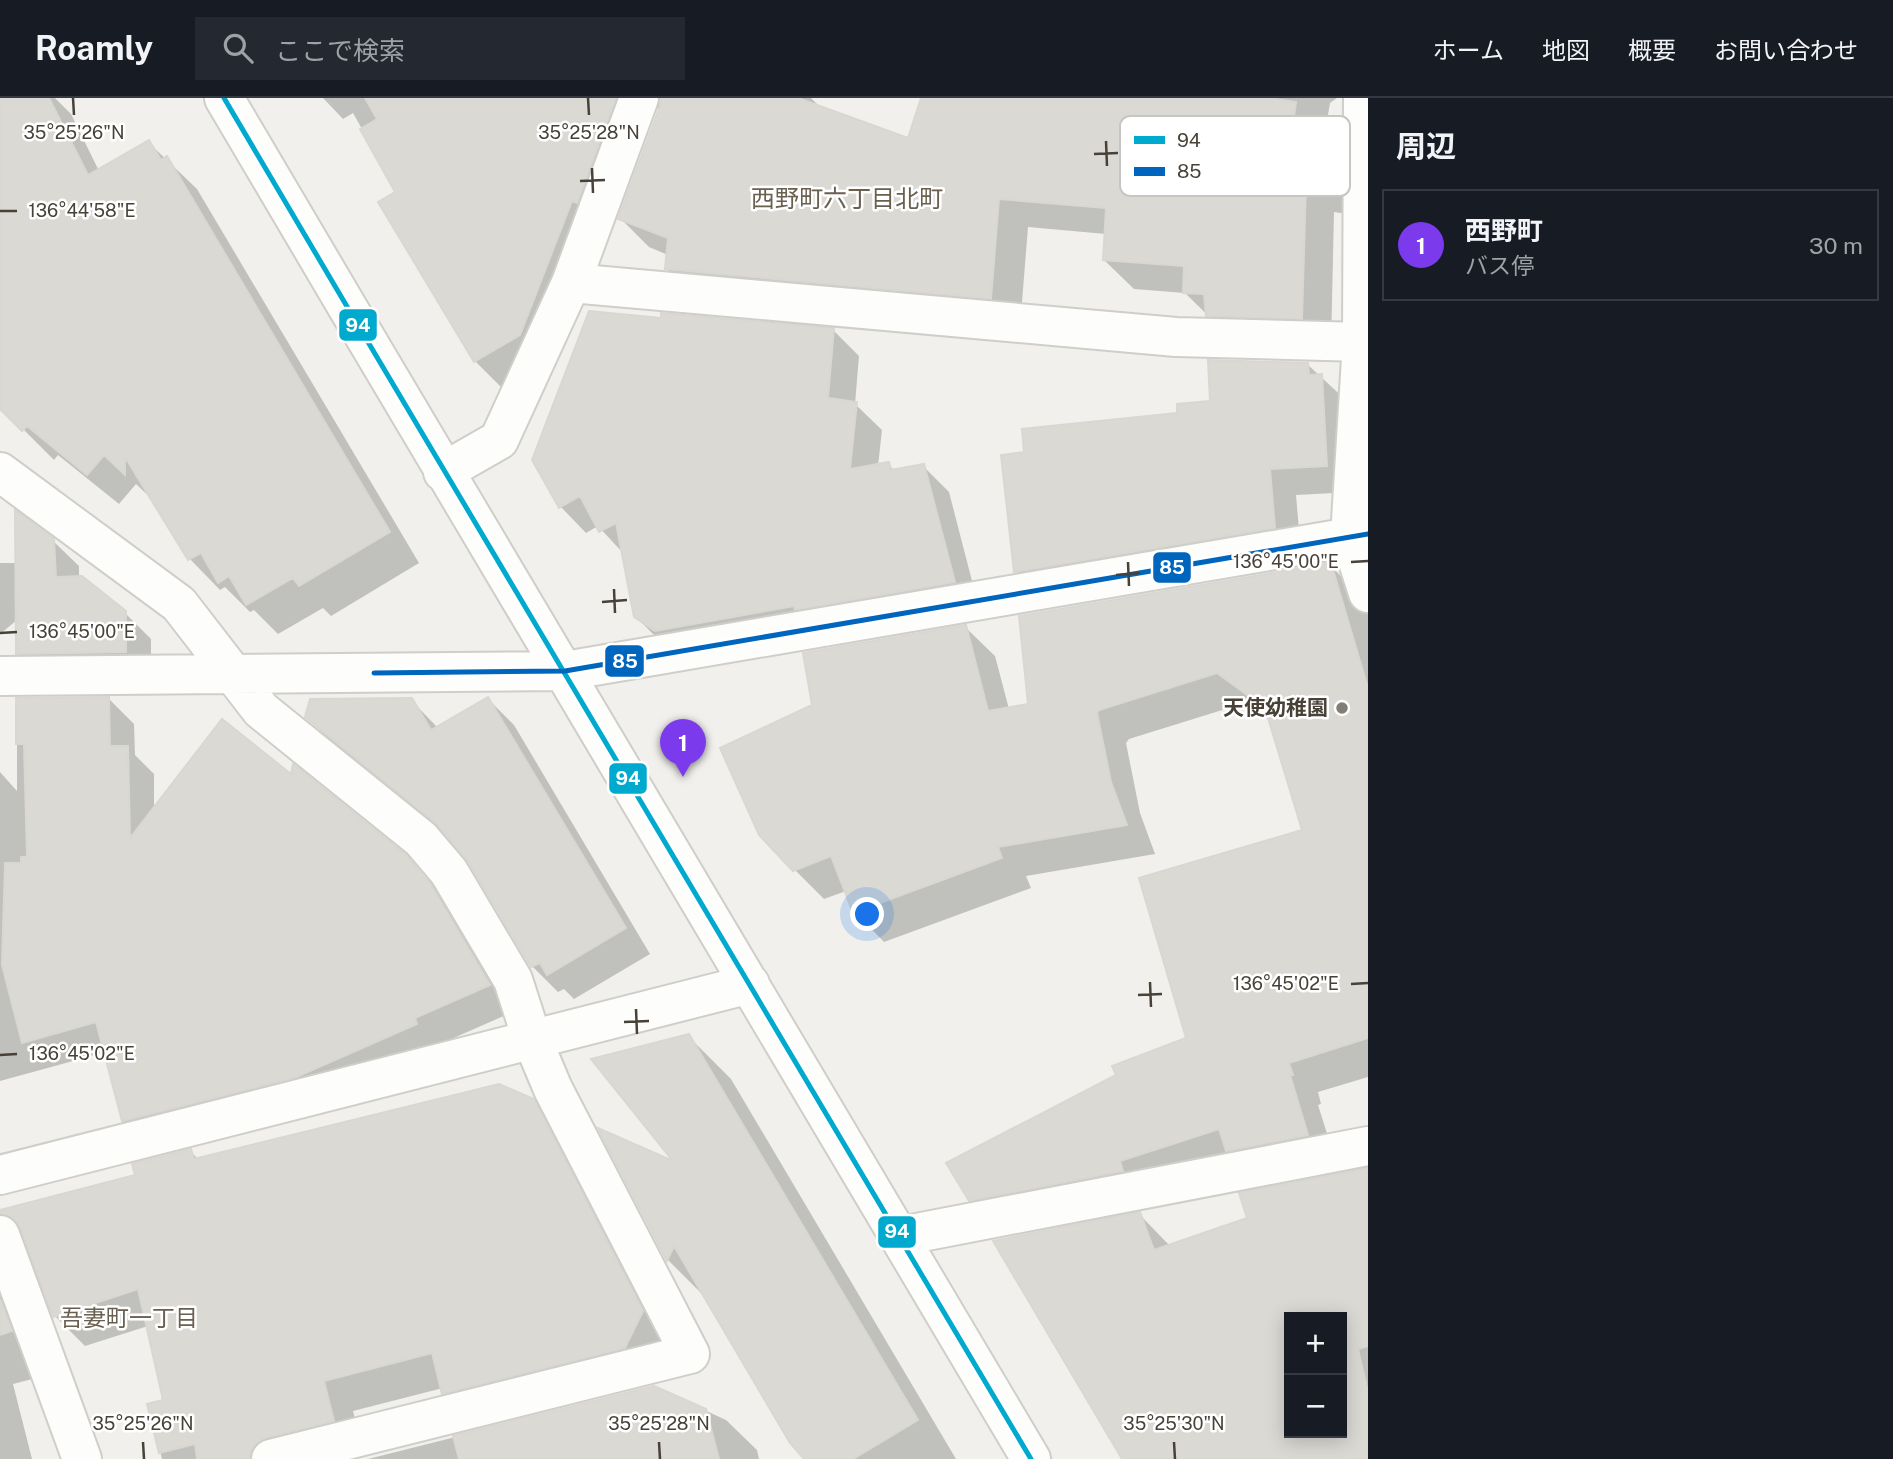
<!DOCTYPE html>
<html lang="ja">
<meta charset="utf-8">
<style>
:root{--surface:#171b24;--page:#242831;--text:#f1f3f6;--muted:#9ea1a6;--line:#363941;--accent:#7c3aed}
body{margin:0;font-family:"Public Sans","Noto Sans JP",sans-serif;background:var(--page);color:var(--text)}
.controls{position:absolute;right:21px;bottom:21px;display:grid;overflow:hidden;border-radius:0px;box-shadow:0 4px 18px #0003}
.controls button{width:63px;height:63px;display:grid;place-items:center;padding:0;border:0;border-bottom:2px solid var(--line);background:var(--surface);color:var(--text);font:35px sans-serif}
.you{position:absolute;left:868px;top:817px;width:24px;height:24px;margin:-18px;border:5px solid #fff;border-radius:50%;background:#1a73e8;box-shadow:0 0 0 10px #1a73e833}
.badge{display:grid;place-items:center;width:46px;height:46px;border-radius:50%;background:var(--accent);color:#fff;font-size:23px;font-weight:700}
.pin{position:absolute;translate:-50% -58px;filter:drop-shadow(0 2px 4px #0008)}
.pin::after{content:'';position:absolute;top:37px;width:24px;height:21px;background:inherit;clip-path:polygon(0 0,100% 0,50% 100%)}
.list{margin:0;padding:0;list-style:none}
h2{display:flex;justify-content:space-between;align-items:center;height:91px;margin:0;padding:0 28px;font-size:30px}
h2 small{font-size:23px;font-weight:400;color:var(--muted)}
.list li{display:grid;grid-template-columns:46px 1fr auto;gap:21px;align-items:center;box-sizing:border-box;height:112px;margin:0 14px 14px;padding:0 14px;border:2px solid var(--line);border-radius:0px}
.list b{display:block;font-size:26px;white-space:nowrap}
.list p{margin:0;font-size:23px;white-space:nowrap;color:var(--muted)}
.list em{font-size:23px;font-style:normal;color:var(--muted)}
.icon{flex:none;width:38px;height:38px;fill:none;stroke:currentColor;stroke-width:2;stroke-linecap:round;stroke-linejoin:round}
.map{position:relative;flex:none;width:1368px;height:1361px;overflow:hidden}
header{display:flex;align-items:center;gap:42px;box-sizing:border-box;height:98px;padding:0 35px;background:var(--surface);border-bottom:2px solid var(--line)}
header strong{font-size:33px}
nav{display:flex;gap:38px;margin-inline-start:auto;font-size:24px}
.search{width:490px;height:63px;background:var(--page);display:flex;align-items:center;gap:18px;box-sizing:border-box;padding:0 24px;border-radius:0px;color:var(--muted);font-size:26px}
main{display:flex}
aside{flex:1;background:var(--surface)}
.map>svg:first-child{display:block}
.shadow{fill:#0003;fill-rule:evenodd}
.building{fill:#dbd9d4;stroke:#d9d7d2;stroke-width:2;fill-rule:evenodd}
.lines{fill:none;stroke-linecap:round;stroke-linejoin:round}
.minor-casing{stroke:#cfcec9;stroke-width:42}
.minor{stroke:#fdfdfc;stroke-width:38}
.bus-1-casing{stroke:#fff;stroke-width:10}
.bus-2-casing{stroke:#fff;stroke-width:10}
.bus-1{stroke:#00a9ce;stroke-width:5}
.bus-2{stroke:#0065bd;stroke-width:5}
.ticks{fill:none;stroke:#474138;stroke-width:2.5}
.poi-dot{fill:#827e77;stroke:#fff;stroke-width:2.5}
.labels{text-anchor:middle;stroke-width:5;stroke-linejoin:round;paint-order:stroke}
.poi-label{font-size:21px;font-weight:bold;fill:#474138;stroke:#fff;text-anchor:end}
.neighbourhood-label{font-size:23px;fill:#6a6050;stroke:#fff}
.quarter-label{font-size:24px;fill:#6a6050;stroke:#fff}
.key{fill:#fff;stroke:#c8c6c3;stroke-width:2}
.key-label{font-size:19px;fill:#474138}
.ticks-label{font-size:18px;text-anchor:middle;fill:#474138;stroke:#fff;stroke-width:5;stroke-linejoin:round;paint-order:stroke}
.line-badge{stroke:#fff;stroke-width:2.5}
.badge-label{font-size:19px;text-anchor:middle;font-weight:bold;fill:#fff}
</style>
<header>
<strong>Roamly</strong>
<div class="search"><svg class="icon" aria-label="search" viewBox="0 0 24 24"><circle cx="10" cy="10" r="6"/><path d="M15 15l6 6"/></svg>ここで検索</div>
<nav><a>ホーム</a><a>地図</a><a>概要</a><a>お問い合わせ</a></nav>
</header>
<main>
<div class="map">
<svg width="1368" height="1361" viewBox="0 0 1368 1361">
<rect width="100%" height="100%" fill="#f1f0ec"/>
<!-- shadow -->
<path class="shadow" d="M0,0h55l16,16 28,57 49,-29 49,47 222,374 -88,53 -8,-8 -45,26 -24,-24 -4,2 -25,-25 -5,3 -30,-31 -35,-57 -19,-18 -17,20 -61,-49 -4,5 -54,-54z
M323,0h488l10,10 89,32 13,-42h414l-7,5 -7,41 17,3 28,28v42l-34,-5 -3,135 -94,-3 -52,-51 -51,-4 -30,-29 2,-26 -78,-7 -8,100 -324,-29 -29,-29 1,-14 -19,-8 -29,-29 41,-111 -6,3 -151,280 -29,-29 -77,-168 -45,-80 -10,6z
M833,232l26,26 -4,48 27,26 -4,36 10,-2 7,7 28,-5 26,26 30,116 -318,34 -26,-26 -12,-63 -25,-27 -12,7 -25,-26 -27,-47z
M1307,266l41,38 5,90 -57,3 5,59 -259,44 -26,-27 10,-118 152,-38z
M52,442l27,26v12l46,35 26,26v38l-108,2 -26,-26v-33l-17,14v-71h17z
M1326,467l11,7 31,33v472l-50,15 3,12 -3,1 19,60 -337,64 -30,-29 219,-161 115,-208 -34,-113 -22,-16 -119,37 -3,4 14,70 15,41 -129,22 5,12 -147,54 -29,-30 -9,-21 -22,8 -29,-29 19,-164 151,-79 30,29 14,53 21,-3z
M17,601h92l25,25 1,31 19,19v36l138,-33 112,79 27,27 25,30 59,98 -75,33 -291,102 -26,-25 -17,-69 -106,29v-309l17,19z
M488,601l26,26 136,229 -76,45 -10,-10 -6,3 -26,-26 -63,-106 -17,-21 -119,-96 -26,-26 104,-17 27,28z
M688,938l43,43 225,380h-150l-97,-158 -41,-41 -66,-128 76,34z
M533,1003l31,31 108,210 -198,81 -30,-30 -1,-5 -90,23 10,40 -33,8h-168l-13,-54 16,-3 -17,-76 -63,20 -30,-30 82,-140 53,-25 9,9z
M1368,1072v289h-245l16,-245 31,32 79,-26 -8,-26zM1289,1219h53v116h-53z
M0,1181l44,97 -31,8 19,75h-32z
M654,1289l72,33 31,30 2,9h-391z"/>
<!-- building -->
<path class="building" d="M0,0h49l39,77 61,-35 12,20 6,-4 223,376 -91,54 -6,-8 -47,27 -17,-29 -11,7 -17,-30 -13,7 -63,-103v18l-21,-20 -17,20 -60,-49 -5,5 -22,-22z
M365,0h251l-39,105 -5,-2 -52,134 -46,27 -96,-160 17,-10 -35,-63 17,-10z
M660,0h138l110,40 13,-40h348l27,4 -5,35 43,7 -6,43 -22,-3 -4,135 -96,-3 -2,-22 -21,-1 1,-27 -81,-6 3,-52 -107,-9 -8,100 -326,-30 3,-31 -50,-19 42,-113z
M589,213l72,7v-5l173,15 -6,70 29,4 -7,67 39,-7 2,8 33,-6 31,118 -160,28 -1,-4 -139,25 -21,-14 -18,-94 -17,9 -19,-36 -21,12 -27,-48z
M1208,262l100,3 1,12 13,-1 5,92 -57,3 5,59 -261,44 -13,-117 23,-3 -2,-23 155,-16v-9l33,-3z
M15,412l39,29 2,38 26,-1 44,35v41l-110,2z
M1331,465l37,125v350l-79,25 4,12h-3l18,60 -82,16 -7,-22 -99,32 3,10 -154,30 -23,-38 170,-88 -4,-9 74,-28 -47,-160 163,-48 -37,-122 -48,-35 -118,37 -2,3 14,69 16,43 -129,22 4,11 -149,55 -22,-57 -38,15 -34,-36 -39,-87 92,-43 -9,-52 163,-28 22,86 40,-7 -9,-88z
M109,599l1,49h18l2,92 92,-119 69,55 2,-10 113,91 25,30 59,100 -75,33 2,6 -123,54 -172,43 -26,-99 -74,21 -20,-78 3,-102h16v-6h6l-3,-113h-8v-46z
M488,599l138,231 -79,47 -7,-12 -9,4 -63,-106 -30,-36 -133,-108 5,-18 102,-1 19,32z
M689,936l229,386 -65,39h-49l-14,-16 -116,-197 -7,15 -69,-133 75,33 -82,-102z
M499,986l35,15 109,212 -18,37 -183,46 -10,-41 -108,28 10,40 -69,17 -10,6 -5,8v7h-53l-2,-15 -36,9 -12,-49 16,-4 -25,-111 -85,28 -33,-90 -7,-9 -13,-4v-4l135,-35 -3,-11 59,-15 3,10z
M1368,1070v178l-10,3 10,43v67h-246l-129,-218 147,-29 14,38 93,-32 -8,-25zM1289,1219h53v116h-53z
M0,1201l12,32 -12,4z
M654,1288l52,23 13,50h-260l-6,-23z"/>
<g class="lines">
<defs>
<path id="minor" d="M224,0c267,455 541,906 807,1361
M1363,0l-1,244 -12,195 18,56
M571,185l605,54 186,5
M0,374l179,132 82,106 160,129 28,33 64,108 19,59 21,50 137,265 -419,105
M443,374l56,-32 72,-157 68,-185
M0,578l565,-5 803,-137
M0,1077l750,-191
M0,1137l82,224
M901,1138l467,-90"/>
</defs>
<!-- minor casing -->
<use href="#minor" class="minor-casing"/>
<!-- minor -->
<use href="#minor" class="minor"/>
<defs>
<path id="bus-1" d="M224,0c267,455 541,906 807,1361"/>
<path id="bus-2" d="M374,575l191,-2 803,-137"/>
</defs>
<!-- bus-1 casing -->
<use href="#bus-1" class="bus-1-casing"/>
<!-- bus-2 casing -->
<use href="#bus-2" class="bus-2-casing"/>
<!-- bus-1 -->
<use href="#bus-1" class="bus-1"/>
<!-- bus-2 -->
<use href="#bus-2" class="bus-2"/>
</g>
<!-- ticks -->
<path class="ticks" d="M73,0l1,17M588,0l1,17M1106,43l1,25M1094,56l24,-1M592,70l1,25M580,83l25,-1M0,113h17M1128,464l1,24M1351,464l17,-1M1116,477l24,-2M614,491l1,24M602,504l25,-2M0,535l17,-1M1150,884l1,25M1351,886l17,-1M1138,897l24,-1M636,911l1,25M624,924l25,-1M0,957l17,-1M143,1344l1,17M659,1344l1,17M1174,1344l1,17"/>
<!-- markers -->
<circle class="poi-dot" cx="1342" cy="610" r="7"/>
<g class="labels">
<!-- poi labels -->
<g class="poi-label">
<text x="1328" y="617">天使幼稚園</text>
</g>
<!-- neighbourhood labels -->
<g class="neighbourhood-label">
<text x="129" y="1228">吾妻町一丁目</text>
</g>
<!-- quarter labels -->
<g class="quarter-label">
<text x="847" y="109">西野町六丁目北町</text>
</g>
</g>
<!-- legend -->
<rect x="1120" y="18" width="230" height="80" rx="10" class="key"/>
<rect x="1134" y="38" width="31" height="8" fill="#00a9ce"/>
<rect x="1134" y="69" width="31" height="9" fill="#0065bd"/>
<g class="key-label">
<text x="1177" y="49">94</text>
<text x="1177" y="80">85</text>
</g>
<g class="ticks-label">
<text x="74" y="41">35°25'26"N</text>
<text x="589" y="41">35°25'28"N</text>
<text x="82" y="119">136°44'58"E</text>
<text x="1286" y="470">136°45'00"E</text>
<text x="82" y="540">136°45'00"E</text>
<text x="1286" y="892">136°45'02"E</text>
<text x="82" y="962">136°45'02"E</text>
<text x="143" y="1332">35°25'26"N</text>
<text x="659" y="1332">35°25'28"N</text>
<text x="1174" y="1332">35°25'30"N</text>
</g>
<g class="line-badge">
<rect x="338" y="210" width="40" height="34" rx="7" fill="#00a9ce"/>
<rect x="1152" y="453" width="40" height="33" rx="7" fill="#0065bd"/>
<rect x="604" y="546" width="41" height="34" rx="7" fill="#0065bd"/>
<rect x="608" y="664" width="40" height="33" rx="7" fill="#00a9ce"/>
<rect x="877" y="1117" width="40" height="34" rx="7" fill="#00a9ce"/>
</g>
<g class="badge-label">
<text x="358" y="234">94</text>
<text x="1172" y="476">85</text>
<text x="625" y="570">85</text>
<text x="628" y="687">94</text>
<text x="897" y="1140">94</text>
</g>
</svg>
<div class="controls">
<button>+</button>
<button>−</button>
</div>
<div class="you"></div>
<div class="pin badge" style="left:683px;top:679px">1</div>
</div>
<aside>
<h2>周辺<small></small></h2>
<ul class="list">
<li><span class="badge">1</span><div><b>西野町</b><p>バス停</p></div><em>30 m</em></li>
</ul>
</aside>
</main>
